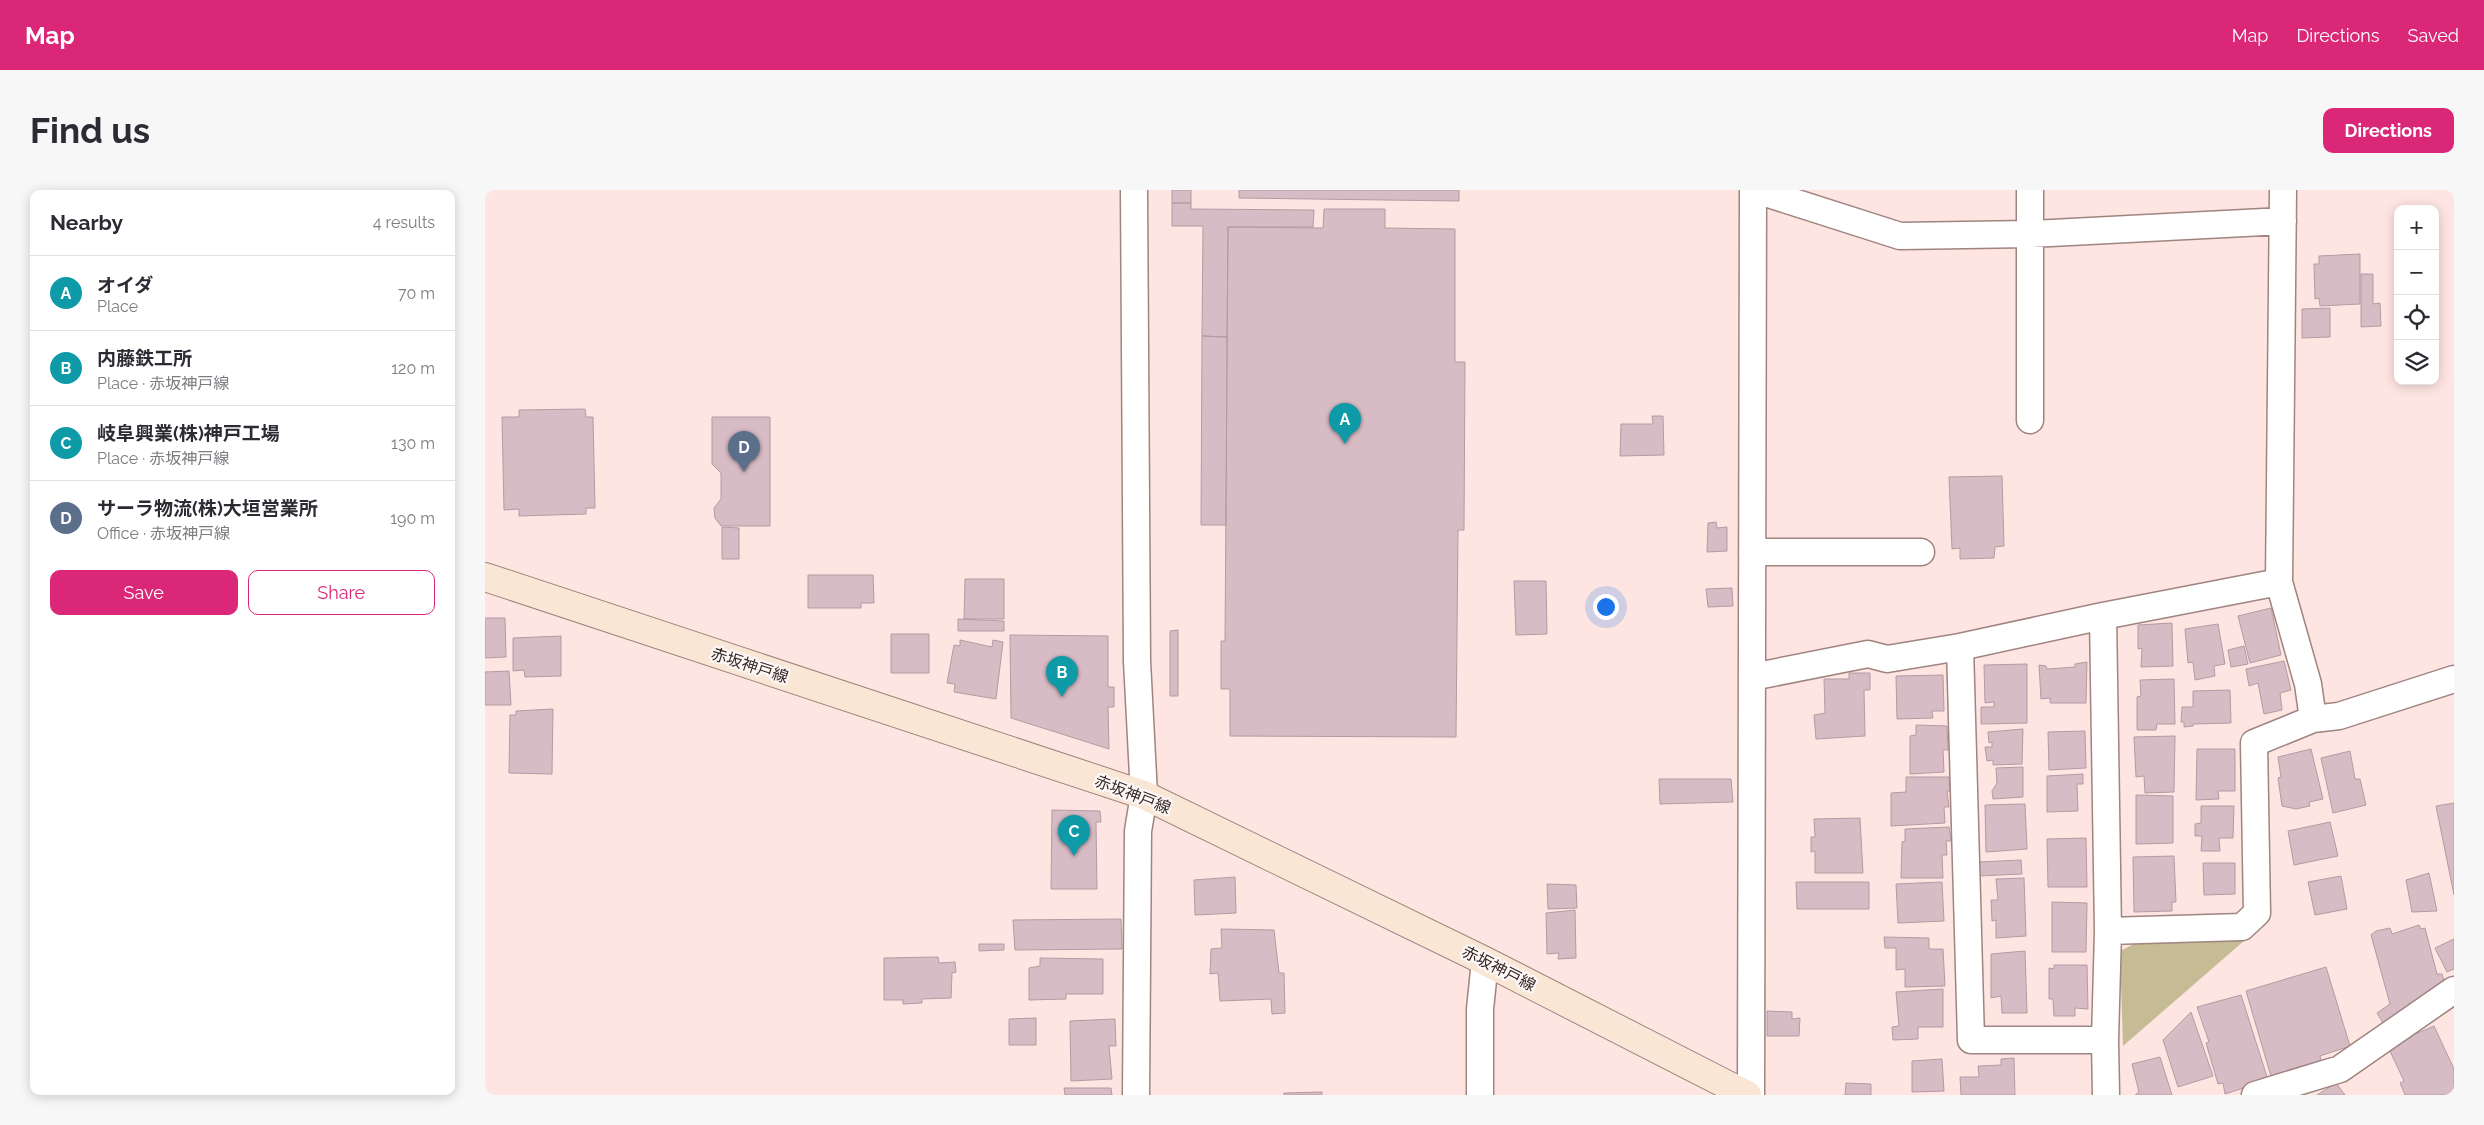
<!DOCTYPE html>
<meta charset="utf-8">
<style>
:root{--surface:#fff;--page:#f7f7f7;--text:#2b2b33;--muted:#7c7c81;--line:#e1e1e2;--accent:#db2777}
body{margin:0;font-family:Raleway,"Noto Sans JP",sans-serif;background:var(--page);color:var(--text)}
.controls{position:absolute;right:15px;top:15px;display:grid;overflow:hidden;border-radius:10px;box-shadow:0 2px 12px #0003}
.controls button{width:45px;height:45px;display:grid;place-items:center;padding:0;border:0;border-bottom:1px solid var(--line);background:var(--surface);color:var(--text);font:25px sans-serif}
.you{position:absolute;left:1120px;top:416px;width:18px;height:18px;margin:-12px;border:4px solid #fff;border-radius:50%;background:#1a73e8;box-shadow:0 0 0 8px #1a73e833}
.badge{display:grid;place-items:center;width:32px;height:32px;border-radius:50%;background:var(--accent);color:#fff;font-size:16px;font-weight:700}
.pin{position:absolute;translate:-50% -41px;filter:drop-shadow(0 1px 2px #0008)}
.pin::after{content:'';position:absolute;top:26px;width:18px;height:15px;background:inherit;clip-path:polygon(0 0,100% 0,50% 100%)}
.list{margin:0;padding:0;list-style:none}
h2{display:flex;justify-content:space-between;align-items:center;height:65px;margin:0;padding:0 20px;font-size:21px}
h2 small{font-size:16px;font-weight:400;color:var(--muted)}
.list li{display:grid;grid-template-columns:32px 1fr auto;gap:15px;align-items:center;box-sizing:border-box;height:75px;padding:0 20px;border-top:1px solid var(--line)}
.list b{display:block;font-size:19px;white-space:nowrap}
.list p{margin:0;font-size:16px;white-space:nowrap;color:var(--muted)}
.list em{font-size:16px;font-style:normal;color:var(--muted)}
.actions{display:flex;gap:10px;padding:15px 20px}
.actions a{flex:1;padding:11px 0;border:1px solid var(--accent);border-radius:10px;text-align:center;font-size:18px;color:var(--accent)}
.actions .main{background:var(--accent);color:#fff}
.icon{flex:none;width:28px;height:28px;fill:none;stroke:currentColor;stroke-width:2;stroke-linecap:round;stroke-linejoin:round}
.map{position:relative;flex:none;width:1969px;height:905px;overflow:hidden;border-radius:10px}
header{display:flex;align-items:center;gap:30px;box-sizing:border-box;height:70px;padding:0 25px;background:var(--accent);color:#fff}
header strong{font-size:24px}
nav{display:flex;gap:28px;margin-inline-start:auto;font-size:18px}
.intro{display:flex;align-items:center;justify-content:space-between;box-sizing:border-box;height:120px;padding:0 30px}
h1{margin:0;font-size:35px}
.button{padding:12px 22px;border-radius:10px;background:var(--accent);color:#fff;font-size:18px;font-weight:700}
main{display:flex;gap:30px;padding:0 30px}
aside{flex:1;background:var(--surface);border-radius:10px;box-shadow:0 2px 12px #0003}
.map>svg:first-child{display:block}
.green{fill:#c5bb94}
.building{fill:#d8bcc5;stroke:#b59aa3}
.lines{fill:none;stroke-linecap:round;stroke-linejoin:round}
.street-casing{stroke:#9f847f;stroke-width:29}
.secondary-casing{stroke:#9f847f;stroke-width:30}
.street{stroke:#fff;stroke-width:26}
.secondary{stroke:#f9e6d5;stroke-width:28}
.labels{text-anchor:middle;stroke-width:4.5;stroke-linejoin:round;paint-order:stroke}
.street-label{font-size:16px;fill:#352928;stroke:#fdf7f6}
</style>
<header>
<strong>Map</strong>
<nav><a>Map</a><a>Directions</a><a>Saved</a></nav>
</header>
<div class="intro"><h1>Find us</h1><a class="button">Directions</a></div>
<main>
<aside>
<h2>Nearby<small>4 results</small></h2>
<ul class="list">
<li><span class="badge" style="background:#0f9aa8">A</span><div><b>オイダ</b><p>Place</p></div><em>70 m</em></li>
<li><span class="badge" style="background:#0f9aa8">B</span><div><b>内藤鉄工所</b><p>Place · 赤坂神戸線</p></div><em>120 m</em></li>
<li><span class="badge" style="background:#0f9aa8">C</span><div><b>岐阜興業(株)神戸工場</b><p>Place · 赤坂神戸線</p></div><em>130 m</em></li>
<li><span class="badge" style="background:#5c6f8a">D</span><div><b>サーラ物流(株)大垣営業所</b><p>Office · 赤坂神戸線</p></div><em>190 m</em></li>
</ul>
<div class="actions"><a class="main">Save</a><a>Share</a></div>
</aside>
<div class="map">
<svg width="1969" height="905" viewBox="0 0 1969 905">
<rect width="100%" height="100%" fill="#fee5e1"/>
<!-- green -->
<path class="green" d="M1760,750l-122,106 -3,-95 14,-7z"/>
<!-- building -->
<path class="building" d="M687,0h19v13h-19z
M754,0h220v11l-220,-3z
M687,13h19v6l123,1 -1,17h-85l-1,110 -25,-1 1,-110h-31z
M839,19h61v19l70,1v133h10l-1,168h-6l-2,207 -226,-1v-47h-9v-48h4l3,-414 95,1z
M1875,64v50l-40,2 -1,-8 -4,1 -1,-35h5v-8z
M1876,84h12v30l7,-1 1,23 -20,1z
M1845,118v29l-28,1v-29z
M717,146l25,1 -1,188h-25z
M100,219l1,8h7l2,91h-9v6l-67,2v-7l-15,1 -2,-93h17v-7z
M1167,226h11l1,39 -44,1 1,-32h32z
M227,227h58v109h-49l-6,-8 -1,-10 7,-9v-26l-9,-9z
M1517,286l2,70 -9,1 -1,11 -34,1v-11l-8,1 -3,-72z
M1231,332l1,6 10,-1v24l-20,1 1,-29z
M237,337l17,1v31h-17z
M323,385h65l1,28h-13v5h-53z
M480,389h39v40h-40z
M1029,391h32l1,53 -31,1z
M1247,398l1,18 -25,1 -2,-18z
M1786,418l10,47 -31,8 -12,-47z
M0,428h20l1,39 -21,1z
M473,429l46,2v10h-46z
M1687,433l1,43 -32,1 1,-19 -4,1v-24z
M1733,434l7,40 -11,2 1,10 -20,4 -2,-18 -5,1 -3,-34z
M693,440v66h-8v-65z
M406,444h38v39h-38z
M525,445l98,1v51h6v20h-6l1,42 -98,-31z
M76,446v40l-36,1 -1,-7 -11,1v-33z
M475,450l32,7 1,-7 10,2 -7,57 -42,-7 1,-8 -8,-1 7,-38 6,1z
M1759,456l4,18 -17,3 -3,-17z
M1799,471l7,29 -11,3 2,17 -18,4 -6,-31 -9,3 -3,-17z
M1602,472l-1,41h-36v-5l-9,1 -2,-34 7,1 1,3 28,-2v-3z
M1542,474v59l-46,1v-17h13v-5l-9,1 -1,-38z
M24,481l2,34h-26v-33z
M1364,483h21v17h-6l1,46 -49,3 -2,-24 11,-2 -1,-34h25z
M1458,485l1,36h-12l1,7 -36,1 -1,-43z
M1689,489l1,45h-18l-1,6h-19v-33l4,-1 -1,-16z
M1745,500l1,33 -38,1v2l-9,1v-5h-3l1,-15h11v-16z
M68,519l-1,65 -43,-1 1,-58h6v-4z
M1431,535l31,1 1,24h-5l1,22 -34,2v-38l6,-1z
M1538,539l-1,35 -29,1v-5l-6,1 -2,-14h7v-5l-3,1 -1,-11z
M1600,541l1,37 -37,2 -1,-38z
M1690,546l-1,56 -29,1 -1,-17 -8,1 -2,-40z
M1712,559h38v42h-17l1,8 -23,1z
M1826,559l12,50 -14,3 1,4 -14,3 -14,-3 -4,-28 3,-1 -3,-20z
M1865,561l5,28h5l6,26 -33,8 -12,-55z
M1538,577v30l-30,2 -1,-8 5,-8 -1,-15z
M1598,584v10h-6l1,27 -31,1v-36z
M1421,587h43l1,14h-3l2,16h-5l1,16 -54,3v-33l15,-1z
M1174,589h72l2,23 -73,2z
M1651,605l37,1v47l-37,1z
M1969,613v92l-18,-89z
M1540,614l2,45 -41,3 -1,-47z
M1716,616h33l-1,32h-14l1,13h-19l1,-15h-7v-12l6,-1z
M567,620l48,1 1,11h-5l1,67h-46z
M1375,628l3,55h-48v-22l-4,1v-15h4l-1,-18z
M1845,632l8,34 -44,9 -6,-34z
M1464,637l2,14h-5l1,14h-5l1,23h-42l1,-36 3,-1v-12z
M1601,648l1,49h-39l-1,-48z
M1689,666l2,46h-4v9l-38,1 -1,-55z
M1536,670l1,14 -43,2v-14z
M1718,673h32v31l-31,1z
M1944,683l8,38 -25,1 -6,-32z
M1856,686l6,33 -32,6 -7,-33z
M750,687l1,36 -41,2 -1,-35z
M1539,688l2,58 -30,2v-18l-4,1 -1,-21h7l-2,-21z
M1311,692h73v27h-72z
M1457,692l2,39 -46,2 -2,-39z
M1062,694l29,1 1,23 -29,1z
M1567,712l35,1 -1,49h-34z
M1090,720l1,48 -18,1 1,-6 -12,1 -1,-41z
M636,729l1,30 -107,1 -2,-30z
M1934,735l2,4 4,-1 12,46h5l4,13 -9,8 -23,6 2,7 -31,18 -8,-13 13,-9 -19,-69 5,-4 14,-3 2,6z
M736,739l53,1 5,43h5l1,40 -13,1 -1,-15 -51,2 -2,-28 -8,1 1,-25 11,-1z
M1399,747l45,1v11h14l2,37 -40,1v-18l-9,1v-22h-11z
M1969,749v30l-7,3 -12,-24z
M494,754h25v6l-25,1z
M1540,761l2,62h-25l-1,-17 -10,2v-44z
M453,767l1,6 16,-1 1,10 -4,1 -1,25 -29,1v4l-19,1v-4h-19v-42z
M555,768l63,1v35h-37v5l-37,1v-32l11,-2z
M1569,775h33l1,44 -13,-1v8h-21l-1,-17h-4v-31l5,1z
M1841,777l24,79 -30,10 1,5 -27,8 2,7 -23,7 -27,-92z
M1458,799v38h-25v12l-25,1 -1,-13 7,-1 -3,-34z
M1756,805l27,85 -43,14 -2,-11 -5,1 -12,-41 3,-1 -12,-35z
M1282,821l25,1v7l8,-1 -1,18h-32z
M1706,822l22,64 -35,11 -15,-47z
M551,828v27h-27v-26z
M630,829l1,27h-7l3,33 -41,2 -1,-60z
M1949,836l20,43v26h-49l-5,-12 4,-2 -15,-32 11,-4 -1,-4z
M1675,867l12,38h-37l4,-3 -7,-28z
M1529,868l1,37h-54l-1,-18h19l-1,-11 23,-1v-6z
M1457,869l2,32 -32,1v-31z
M1361,893l25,1v11h-26z
M1851,893l9,12h-28z
M579,898h47l1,7h-47z
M837,902v3h-38v-2z"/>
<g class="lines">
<defs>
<path id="street" d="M649,0l3,471 7,134 -6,36 -2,264
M1271,0l144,46 130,-2 253,-13
M1798,0l-4,392 29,102 5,35 26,-3 115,-37
M1545,230v-230
M1267,362h169
M1618,426l5,315 -3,109 1,55
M1475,457l11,393h134
M1267,487l116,-23 19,5 73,-12 143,-31 176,-34
M1623,741l134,-4 15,-14 -3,-170 59,-24
M995,905v-86l5,-48
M1266,905l2,-905
M1770,905l85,-26 114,-79"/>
<path id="secondary" d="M0,387l659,218 341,166 262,134"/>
</defs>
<!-- street casing -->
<use href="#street" class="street-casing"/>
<!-- secondary casing -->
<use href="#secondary" class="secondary-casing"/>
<!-- street -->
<use href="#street" class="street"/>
<!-- secondary -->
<use href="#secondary" class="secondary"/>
</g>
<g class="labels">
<!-- street labels -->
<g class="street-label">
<text transform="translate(265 475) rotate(18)" y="6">赤坂神戸線</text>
<text transform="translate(648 604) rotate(21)" y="6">赤坂神戸線</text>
<text transform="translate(1014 778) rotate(27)" y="6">赤坂神戸線</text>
</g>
</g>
</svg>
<div class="controls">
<button>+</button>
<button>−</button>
<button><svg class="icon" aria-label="locate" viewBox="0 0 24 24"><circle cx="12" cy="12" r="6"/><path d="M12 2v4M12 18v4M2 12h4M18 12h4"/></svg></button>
<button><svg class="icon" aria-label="layers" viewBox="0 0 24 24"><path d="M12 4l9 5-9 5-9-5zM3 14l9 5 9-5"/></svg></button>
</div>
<div class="you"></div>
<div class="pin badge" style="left:860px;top:254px;background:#0f9aa8">A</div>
<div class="pin badge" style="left:577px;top:507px;background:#0f9aa8">B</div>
<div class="pin badge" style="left:589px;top:666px;background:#0f9aa8">C</div>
<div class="pin badge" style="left:259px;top:282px;background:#5c6f8a">D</div>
</div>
</main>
